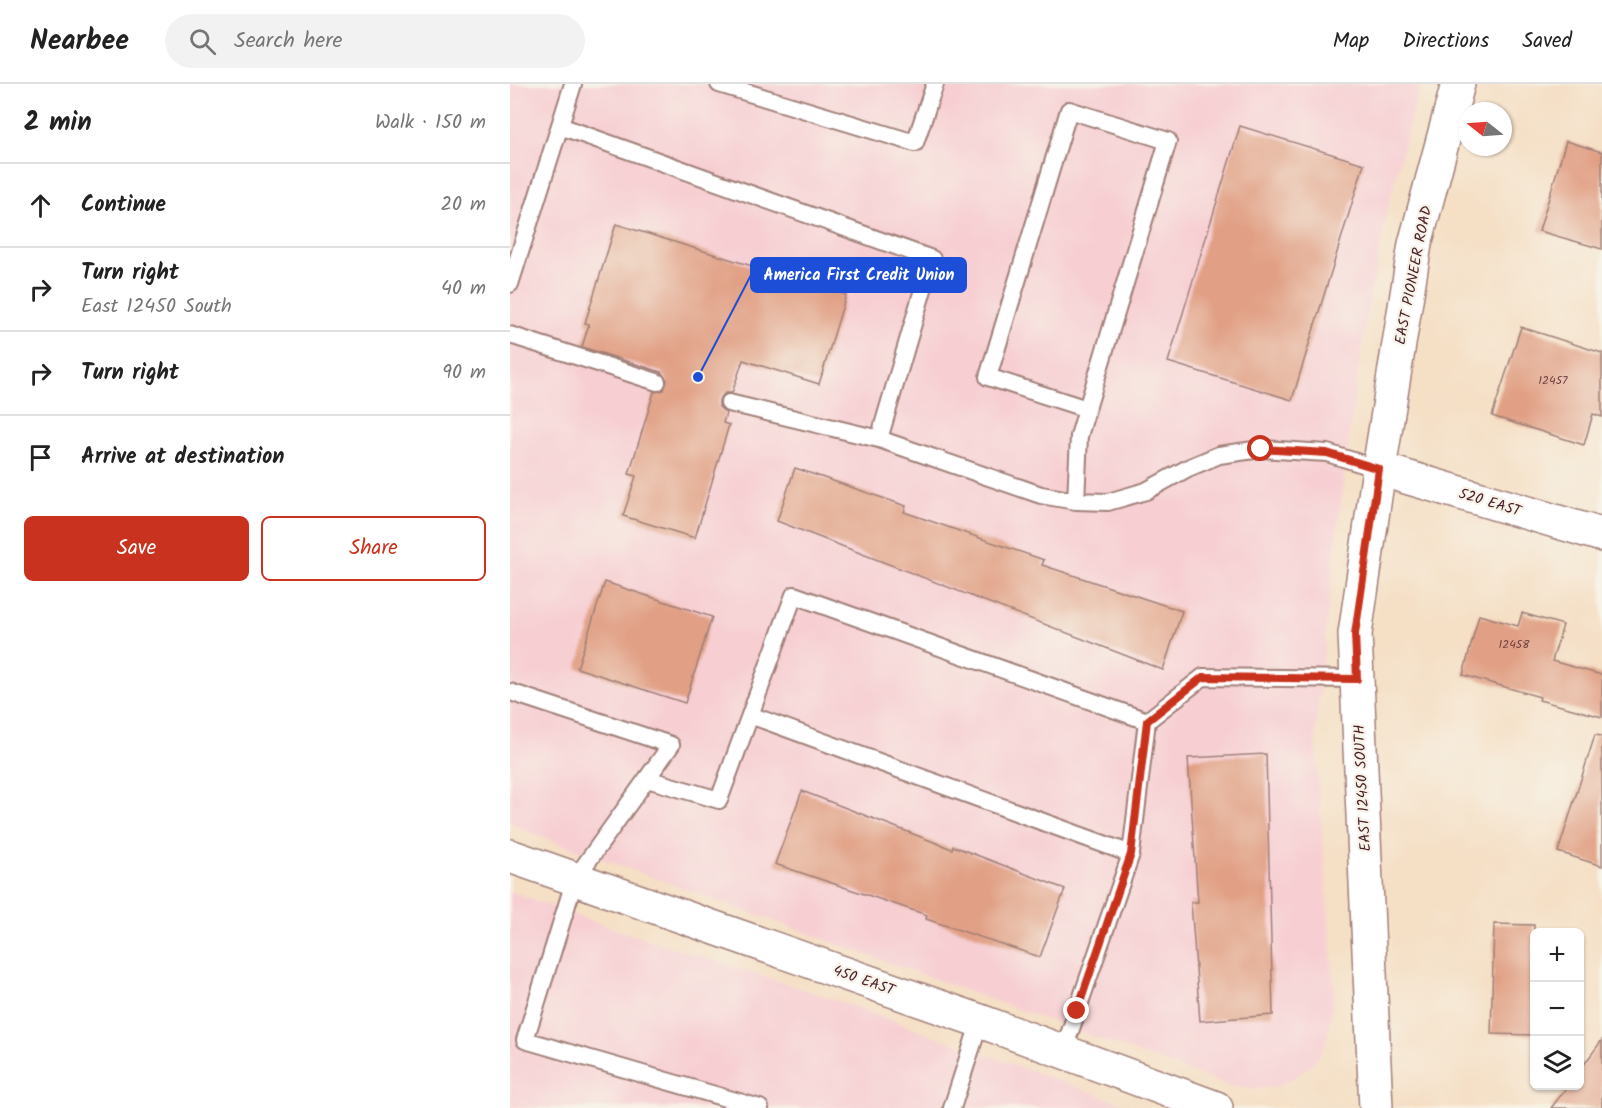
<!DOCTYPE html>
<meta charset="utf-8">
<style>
:root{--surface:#fff;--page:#f2f2f2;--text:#222;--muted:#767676;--line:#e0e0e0;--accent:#c8321e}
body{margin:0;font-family:Kalam,sans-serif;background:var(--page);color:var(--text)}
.controls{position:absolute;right:18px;bottom:18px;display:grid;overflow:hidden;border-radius:9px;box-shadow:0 2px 4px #0004}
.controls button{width:54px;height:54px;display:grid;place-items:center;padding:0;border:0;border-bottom:2px solid var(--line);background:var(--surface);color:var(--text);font:30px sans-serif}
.compass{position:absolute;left:948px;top:18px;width:54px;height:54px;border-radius:50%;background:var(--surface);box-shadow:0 2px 4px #0004;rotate:287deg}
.stop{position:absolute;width:18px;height:18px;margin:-14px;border:4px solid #c8321e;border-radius:50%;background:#fff}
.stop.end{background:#c8321e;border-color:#fff;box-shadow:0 2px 6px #0008}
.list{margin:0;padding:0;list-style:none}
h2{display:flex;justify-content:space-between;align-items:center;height:78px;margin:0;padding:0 24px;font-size:26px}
h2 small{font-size:20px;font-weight:400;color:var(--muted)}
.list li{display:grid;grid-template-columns:39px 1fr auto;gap:18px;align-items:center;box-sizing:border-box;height:84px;padding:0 24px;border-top:2px solid var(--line)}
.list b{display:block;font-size:22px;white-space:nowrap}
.list p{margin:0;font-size:20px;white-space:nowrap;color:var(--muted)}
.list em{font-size:20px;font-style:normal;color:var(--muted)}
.actions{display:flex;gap:12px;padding:18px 24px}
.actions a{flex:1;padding:14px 0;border:2px solid var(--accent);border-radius:9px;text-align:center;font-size:21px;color:var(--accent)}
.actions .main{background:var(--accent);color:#fff}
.icon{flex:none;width:33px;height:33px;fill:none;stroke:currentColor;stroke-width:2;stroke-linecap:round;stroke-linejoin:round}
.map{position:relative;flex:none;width:1092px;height:1024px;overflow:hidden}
header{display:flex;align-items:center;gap:36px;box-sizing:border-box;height:84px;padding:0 30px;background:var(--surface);border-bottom:2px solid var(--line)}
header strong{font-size:28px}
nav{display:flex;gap:33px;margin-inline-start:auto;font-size:21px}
.search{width:420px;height:54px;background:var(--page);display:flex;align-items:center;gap:15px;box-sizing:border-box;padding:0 21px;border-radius:33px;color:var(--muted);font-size:22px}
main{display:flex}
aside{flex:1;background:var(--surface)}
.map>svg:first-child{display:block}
.built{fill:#f7cfd3}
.building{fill:#e1a085}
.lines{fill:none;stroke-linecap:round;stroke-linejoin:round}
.lane-casing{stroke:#a07f78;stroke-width:20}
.street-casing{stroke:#a07f78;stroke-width:36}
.secondary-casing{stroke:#a07f78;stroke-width:36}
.lane{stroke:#fff;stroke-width:16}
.street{stroke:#fff;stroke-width:33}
.secondary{stroke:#fff;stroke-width:33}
.route{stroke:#c8321e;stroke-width:8}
.labels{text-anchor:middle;stroke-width:4.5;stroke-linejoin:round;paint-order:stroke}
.number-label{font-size:12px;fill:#703f42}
.street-label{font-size:15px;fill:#4a1f2b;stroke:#f7f3e8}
.leader{fill:none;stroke:#1d4ed8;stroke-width:2}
.callout-dot{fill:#1d4ed8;stroke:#f7f3e8;stroke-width:2}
.callout{fill:#1d4ed8;stroke:#1d4ed8;stroke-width:2}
.callout-label{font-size:16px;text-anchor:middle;font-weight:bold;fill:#fff}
</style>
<header>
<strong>Nearbee</strong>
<div class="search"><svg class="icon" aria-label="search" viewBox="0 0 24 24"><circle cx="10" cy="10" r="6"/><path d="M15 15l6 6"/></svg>Search here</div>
<nav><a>Map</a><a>Directions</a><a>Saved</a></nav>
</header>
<main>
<aside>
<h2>2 min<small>Walk · 150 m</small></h2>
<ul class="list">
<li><svg class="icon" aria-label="ahead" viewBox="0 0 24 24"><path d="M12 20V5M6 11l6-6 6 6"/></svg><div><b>Continue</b></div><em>20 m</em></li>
<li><svg class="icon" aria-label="right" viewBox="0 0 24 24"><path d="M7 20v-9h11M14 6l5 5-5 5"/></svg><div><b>Turn right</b><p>East 12450 South</p></div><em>40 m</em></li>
<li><svg class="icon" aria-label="right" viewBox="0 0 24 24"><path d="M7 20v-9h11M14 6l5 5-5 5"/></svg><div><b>Turn right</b></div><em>90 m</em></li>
<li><svg class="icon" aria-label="arrive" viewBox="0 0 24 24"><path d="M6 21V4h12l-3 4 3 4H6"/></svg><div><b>Arrive at destination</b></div></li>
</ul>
<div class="actions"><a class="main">Save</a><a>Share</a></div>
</aside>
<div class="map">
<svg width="1092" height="1024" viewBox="0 0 1092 1024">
<rect width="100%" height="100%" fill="#f7f3e8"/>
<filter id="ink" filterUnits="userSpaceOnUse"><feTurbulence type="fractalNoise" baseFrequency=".0167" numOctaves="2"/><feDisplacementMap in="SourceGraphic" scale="12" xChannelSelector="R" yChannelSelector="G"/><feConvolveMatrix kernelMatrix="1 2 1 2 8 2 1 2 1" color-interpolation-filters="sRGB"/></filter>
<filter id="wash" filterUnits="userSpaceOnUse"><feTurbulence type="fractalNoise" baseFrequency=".008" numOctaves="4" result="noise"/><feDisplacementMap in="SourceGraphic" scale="24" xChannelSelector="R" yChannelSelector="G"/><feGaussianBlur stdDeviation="1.35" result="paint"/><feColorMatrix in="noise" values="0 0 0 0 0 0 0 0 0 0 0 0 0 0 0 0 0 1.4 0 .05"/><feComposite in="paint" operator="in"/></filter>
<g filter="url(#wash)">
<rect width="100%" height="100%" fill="#f5dfc5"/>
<!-- built -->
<path class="built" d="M0,0h910l-29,109 -21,104 -15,93 -23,182 -17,166 19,253 -6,43 -6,17 -8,11 -16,13 -21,12 -22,2 -23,-2 -701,-254 -21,-11z
M0,807l90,33 233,75 301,109h-624z"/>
<g id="blocks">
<!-- building -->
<path class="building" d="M730,42l124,38 -72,236 -124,-38z
M1056,57l36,11v97l-63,-18z
M106,140l230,71 -27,89 -76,-24 -11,33h-7l-6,7v7l7,6 -3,10 6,2 -34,113 -72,-22 13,-40 -7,-2 25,-82 10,-2 3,-10 -6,-8 -79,-25 7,-23 -4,-1z
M1011,243l81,26v64l-9,-3 -9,31 -92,-29z
M285,384l111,38 -2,6 140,48 -2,5 140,46 -19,59 -386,-149z
M95,498l107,35 -27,86 -108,-35z
M1012,529l41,12 -11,36 50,14v42l-63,-17 1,-3 -77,-22 16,-60 39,11z
M1085,651l7,1v130l-44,-14z
M756,670l7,261 -73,6 -9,-119h7l-10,-144z
M292,707l150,58 1,-3 112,43 -25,68 -114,-38 1,-4 -152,-51z
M984,840l40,1v110l-43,-1z
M1092,956v68h-51l17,-22h12v-16z"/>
</g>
</g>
<g filter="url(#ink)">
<use href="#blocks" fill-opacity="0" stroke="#a07f78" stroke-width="1.5"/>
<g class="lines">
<defs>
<path id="lane" d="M209,0l196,59 20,-59
M50,42l372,133 -53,180 162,56 35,6 32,1 38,-11 42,-23 31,-13 42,-6 66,4 52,16
M0,200l63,-200
M0,251l147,47
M219,319l150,36
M566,417l3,-65 8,-27 81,-268 -99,-31 -81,267 99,32
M0,608l161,53 -96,134 -50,161 235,68
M240,631l381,139
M637,637l56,-44 154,2
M137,695l72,21 75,-205 353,126 -16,133 -68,198
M442,1024l28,-87"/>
<path id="street" d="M869,385l223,66"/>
<path id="secondary" d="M0,772l470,165 236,87
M866,1024l-21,-474 24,-165 36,-225 43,-160"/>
</defs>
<!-- lane casing -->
<use href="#lane" class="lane-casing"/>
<!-- street casing -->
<use href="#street" class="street-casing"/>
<!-- secondary casing -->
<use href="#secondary" class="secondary-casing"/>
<!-- lane -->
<use href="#lane" class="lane"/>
<!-- street -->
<use href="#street" class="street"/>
<!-- secondary -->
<use href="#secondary" class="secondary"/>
</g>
</g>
<g class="lines" filter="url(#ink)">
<!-- route -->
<path class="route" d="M567,927l54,-157 16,-133 56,-44 154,2 -2,-45 24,-165 -52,-16 -66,-4"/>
</g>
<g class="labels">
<!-- number labels -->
<g class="number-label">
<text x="1043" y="300">12457</text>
<text x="1004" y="564">12458</text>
</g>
<!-- street labels -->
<g class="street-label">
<text transform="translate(903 191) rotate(-79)" y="5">EAST PIONEER ROAD</text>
<text transform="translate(980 418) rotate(17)" y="5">520 EAST</text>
<text transform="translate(852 704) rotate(-93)" y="5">EAST 12450 SOUTH</text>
<text transform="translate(354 896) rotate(19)" y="5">450 EAST</text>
</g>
</g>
<!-- callouts -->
<path class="leader" d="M188 293L241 191"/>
<circle class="callout-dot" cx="188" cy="293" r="6"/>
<rect class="callout" x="241" y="174" width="215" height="34" rx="6"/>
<g class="callout-label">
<text x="349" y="196">America First Credit Union</text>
</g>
</svg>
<div class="controls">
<button>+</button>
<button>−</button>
<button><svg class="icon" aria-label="layers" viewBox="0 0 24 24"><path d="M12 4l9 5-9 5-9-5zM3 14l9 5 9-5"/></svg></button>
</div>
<svg class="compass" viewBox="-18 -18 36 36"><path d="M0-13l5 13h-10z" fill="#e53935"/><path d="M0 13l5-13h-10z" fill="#767676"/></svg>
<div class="stop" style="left:751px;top:365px"></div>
<div class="stop end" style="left:567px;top:927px"></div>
</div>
</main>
